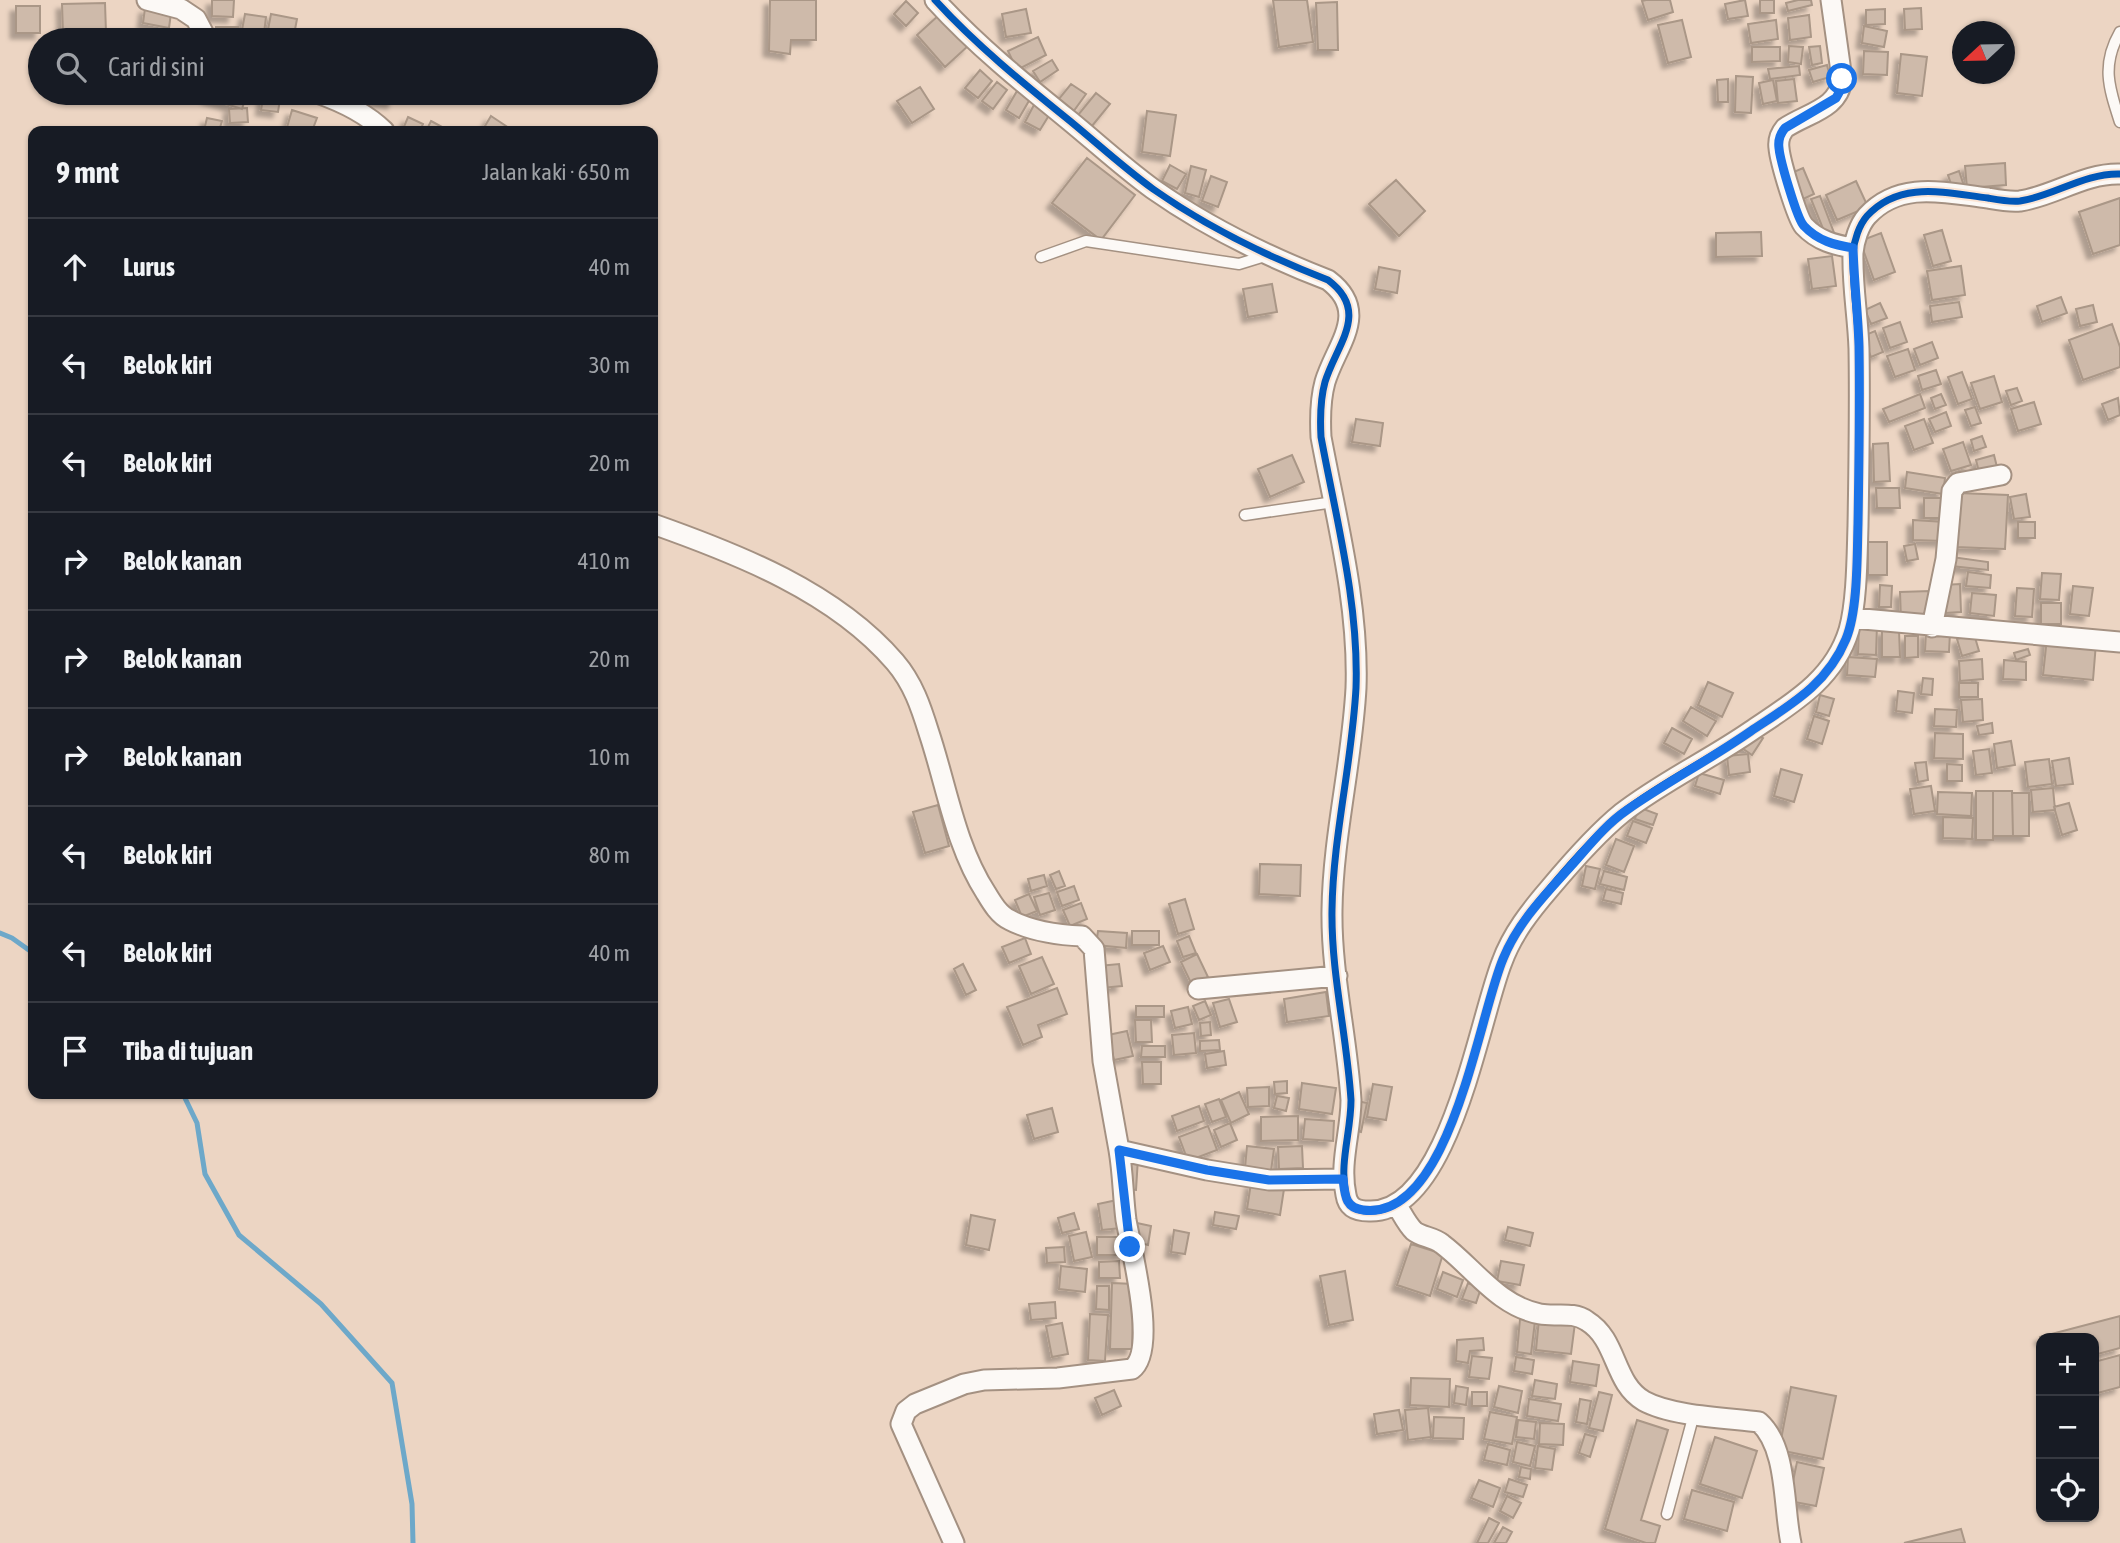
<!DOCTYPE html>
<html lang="id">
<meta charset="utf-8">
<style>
:root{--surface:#171b24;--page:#242831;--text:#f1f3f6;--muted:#9ea1a6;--line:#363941}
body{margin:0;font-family:"Asap Condensed",sans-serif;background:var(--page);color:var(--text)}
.controls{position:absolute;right:21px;bottom:21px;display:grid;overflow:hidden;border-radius:14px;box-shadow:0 2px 5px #0004}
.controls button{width:63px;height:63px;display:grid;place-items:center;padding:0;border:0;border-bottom:2px solid var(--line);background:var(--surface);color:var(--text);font:35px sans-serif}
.compass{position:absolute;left:1952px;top:21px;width:63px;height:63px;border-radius:50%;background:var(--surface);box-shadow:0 2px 5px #0004;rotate:248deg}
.stop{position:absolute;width:21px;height:21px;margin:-16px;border:5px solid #1a73e8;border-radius:50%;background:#fff}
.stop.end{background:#1a73e8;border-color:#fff;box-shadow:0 2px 7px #0008}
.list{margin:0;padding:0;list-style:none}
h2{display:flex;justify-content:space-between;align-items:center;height:91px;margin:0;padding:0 28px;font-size:30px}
h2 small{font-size:23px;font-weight:400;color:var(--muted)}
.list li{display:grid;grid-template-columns:46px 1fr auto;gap:21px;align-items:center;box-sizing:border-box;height:98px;padding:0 28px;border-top:2px solid var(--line)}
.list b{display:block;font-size:26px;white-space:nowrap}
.list em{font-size:23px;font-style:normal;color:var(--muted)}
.icon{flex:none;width:38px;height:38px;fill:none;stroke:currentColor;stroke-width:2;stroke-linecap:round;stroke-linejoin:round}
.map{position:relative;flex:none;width:2120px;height:1543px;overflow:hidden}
.search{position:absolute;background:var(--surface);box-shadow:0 2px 5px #0004;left:28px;top:28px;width:630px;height:77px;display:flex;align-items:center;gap:18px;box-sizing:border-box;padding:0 24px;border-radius:38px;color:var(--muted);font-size:26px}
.panel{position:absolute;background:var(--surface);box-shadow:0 2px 5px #0004;left:28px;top:126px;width:630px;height:973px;border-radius:14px}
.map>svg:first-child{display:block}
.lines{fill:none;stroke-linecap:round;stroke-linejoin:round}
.stream{stroke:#6da8c9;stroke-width:5}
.building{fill:#cebaaa;stroke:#aa9787;stroke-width:2;filter:url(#shadow)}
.service-casing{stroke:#a49182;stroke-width:13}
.minor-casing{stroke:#a49182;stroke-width:23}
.service{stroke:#fcf9f6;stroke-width:10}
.minor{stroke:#fcf9f6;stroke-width:19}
.cycleway-casing{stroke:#fbe5d5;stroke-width:11}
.cycleway{stroke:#0057b8;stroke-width:7}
.route{stroke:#1a73e8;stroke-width:9}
</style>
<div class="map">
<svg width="2120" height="1543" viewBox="0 0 2120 1543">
<defs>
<filter id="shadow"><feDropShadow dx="-5.5" dy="5.5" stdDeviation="2" flood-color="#0004"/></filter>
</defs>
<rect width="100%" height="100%" fill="#ecd5c3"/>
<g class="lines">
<!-- stream -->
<path class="stream" d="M0,933l12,5 21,15
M183,1094l14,29 8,51 34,61 82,69 71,79 20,121 1,39"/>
</g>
<!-- building -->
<path class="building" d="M212,0h22l-1,17 -21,-1z
M770,0h46v40h-25l-1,14 -21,-3z
M1273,0h34l6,42 -34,5z
M1646,0h24l3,12 -25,8 -6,-19z
M1745,0l3,16 -20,3 -3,-15z
M1760,0h14v13h-14z
M1798,0h13l1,5 -24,6 -2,-8z
M906,1l12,12 -12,13 -12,-12z
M1337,2l1,48h-20l-2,-47z
M105,3l1,29 -43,1 -1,-29z
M16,6h24v27h-24z
M145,8l26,5 -2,15 -26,-5z
M1921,8l1,21 -17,1 -1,-21z
M1026,9l5,24 -25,4 -4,-23z
M1885,9v15l-19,1v-15z
M245,14l21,3 -2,16 -22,-3z
M271,14l26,5 -4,21 -26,-5z
M939,15l29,31 -23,21 -28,-32z
M1809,15l2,22 -21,3 -2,-22z
M1682,20l9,37 -23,6 -10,-38z
M1776,20l2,19 -27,4 -3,-19z
M1864,26l23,5 -3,16 -22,-4z
M216,27h22v13h-22z
M1038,37l8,18 -29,15 -9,-19z
M1789,46l14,1 -2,17 -13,-2z
M1820,46l2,17 -10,2 -3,-18z
M1752,47h28v14l-28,1z
M1864,51l24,1 -1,23 -24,-1z
M1901,54l26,3 -5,39 -25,-3z
M1052,60l6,10 -18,12 -7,-11z
M1827,65l3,12 -17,5 -4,-12z
M1799,66l1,9 -30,4 -2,-10z
M980,70l12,11 -14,17 -13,-10z
M1736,76l17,1 -2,36 -16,-1z
M1728,79v23h-10l-1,-22z
M1794,79l3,22 -19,2 -2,-22z
M1773,80l4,21 -14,3 -4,-21z
M997,82l10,8 -14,19 -11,-8z
M1071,84l15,10 -13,18 -15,-12z
M920,87l14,22 -22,14 -15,-22z
M1017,91l13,8 -11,19 -13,-8z
M209,93h38l-5,16 -35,-11z
M264,93h17l-3,19 -17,-2z
M363,93h14l-1,7 -14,-3z
M380,93h15l-2,10 -15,-2z
M1096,93l14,11 -18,22 -14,-11z
M1035,103l16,9 -11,18 -15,-8z
M247,108l1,14 -18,1 -1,-14z
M292,110l25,8 -5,13h-26z
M1147,111l29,4 -6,41 -28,-4z
M491,116l18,12 -2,3h-25z
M408,117l15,7 -3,7 -17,-2z
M207,118l15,3 -3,10 -15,-1z
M431,121l13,7 -1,3h-17z
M1087,158l48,37 -34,45 -49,-37z
M2005,163l1,22 -39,3 -2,-22z
M1170,165l16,9 -9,15 -15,-8z
M1191,166l15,4 -7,27 -14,-4z
M1803,168l11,26 -13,6 -12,-26z
M1959,171l5,15 -11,4 -5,-15z
M1211,176l16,6 -9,25 -16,-6z
M1396,180l29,31 -26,25 -30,-32z
M1856,181l12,26 -31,13 -11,-25z
M1820,196l16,42 -8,3 -17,-42z
M2120,198v47l-27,9 -14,-42z
M1942,230l9,31 -18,5 -9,-31z
M1761,232l1,24 -46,1v-24z
M1881,233l14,39 -21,8 -14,-39z
M1832,256l4,30 -24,3 -4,-30z
M1961,266l4,29 -33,5 -5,-29z
M1379,267l21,4 -3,22 -22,-4z
M1272,284l5,28 -29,5 -5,-28z
M2061,297l6,16 -25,9 -5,-16z
M1959,302l3,15 -30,5 -2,-16z
M1880,303l7,15 -16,6 -6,-14z
M2093,305l4,17 -17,4 -4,-17z
M1900,322l7,20 -17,6 -7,-20z
M2112,324l8,23v20l-37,13 -14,-40z
M1875,331l8,21 -12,5 -8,-21z
M1932,342l6,16 -18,7 -6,-16z
M1908,349l7,21 -20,7 -8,-21z
M1936,370l5,14 -19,6 -4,-14z
M1962,372l10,27 -14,5 -10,-27z
M1994,376l8,26 -22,7 -9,-26z
M2017,388l5,13 -11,4 -5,-14z
M1920,394l5,14 -36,14 -6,-13z
M1941,394l5,11 -11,4 -4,-11z
M2118,398l2,17 -12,5 -6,-16z
M2034,402l7,22 -23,7 -7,-22z
M1975,407l6,16 -10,3 -6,-16z
M1946,412l5,14 -16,6 -6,-13z
M1356,419l27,4 -3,23 -28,-4z
M1924,419l9,24 -19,7 -9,-24z
M1982,436l4,11 -12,4 -3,-11z
M1963,442l8,23 -20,6 -8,-22z
M1888,443l2,38 -16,1 -1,-38z
M1292,455l12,27 -34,15 -12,-28z
M1994,455l3,12 -18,5 -3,-12z
M1907,472l38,6 -2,16 -38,-6z
M1876,488h23l1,20h-23z
M1958,493l50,2 -3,54 -49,-2z
M2026,494l4,23 -16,2 -4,-22z
M1924,498h21v20h-21z
M1913,520l32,2 -1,19 -31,-1z
M2018,522h17v16h-17z
M1868,542h19v33h-19z
M1915,544l3,15 -11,2 -3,-15z
M1952,557l36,5v8l-37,-4z
M1968,572l23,3 -1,13 -24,-2z
M2042,573l19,1 -2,26 -19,-1z
M1960,584l1,28 -16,1 -2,-28z
M1880,585l12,1 -1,21h-12z
M2073,586l20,2 -4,28 -19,-2z
M2017,588l17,1 -2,28 -17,-1z
M1930,591l2,27 -31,2 -1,-28z
M1972,593l24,2 -2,21 -24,-3z
M2041,603h20v21h-20z
M1859,625h18l-1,30 -18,-1z
M1882,630h17l1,27h-18z
M1926,632l24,1 -1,19 -24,-1z
M1974,634l5,17 -17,5 -5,-17z
M1905,636h13v21l-13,1z
M2047,638l49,5 -3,37 -50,-5z
M2028,649l2,6 -14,5 -2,-7z
M1848,657l29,2 -2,18 -28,-2z
M1982,659l1,20 -23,2 -1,-20z
M2004,660l22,2v18l-23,-1z
M1923,678l10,1 -1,16 -11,-1z
M1708,682l25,11 -11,24 -24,-12z
M1959,683h19v14h-19z
M1898,691l16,2 -2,20 -16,-2z
M1820,695l14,4 -5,17 -13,-4z
M1982,699l1,21 -20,2 -2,-22z
M1691,707l25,14 -9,15 -24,-15z
M1935,709l22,1 -1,17 -22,-1z
M1814,716l15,5 -7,23 -15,-5z
M1992,723l1,10 -14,2 -2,-9z
M1672,728l20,11 -8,15 -20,-11z
M1752,732l11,6 -11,17 -10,-7z
M1935,733l28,1v25l-29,-1z
M2011,741l4,24 -18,3 -3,-24z
M1989,749l3,24 -16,2 -3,-24z
M1748,754l2,18 -21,3 -2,-19z
M2069,758l4,26 -17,2 -4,-25z
M2049,759l3,25 -24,3 -3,-25z
M1926,762l2,18 -10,2 -3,-19z
M1947,764l15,1v16h-15z
M1781,769l21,6 -8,27 -20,-6z
M1699,773l25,7 -4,14 -25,-8z
M1931,786l4,25 -21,3 -4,-25z
M2053,788l2,22 -22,2 -2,-22z
M1976,791h17v49h-17z
M1993,791h19l1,45h-20z
M1938,792l34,1 -1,23 -34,-2z
M2012,793h17v43h-16z
M2069,803l8,27 -15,5 -8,-28z
M938,805l11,41 -24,7 -12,-41z
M1638,807l19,7 -4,11 -18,-6z
M1943,817l30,1 -1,21 -29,-1z
M1633,821l19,7 -6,15 -19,-7z
M1616,839l18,7 -10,26 -18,-7z
M1260,864l41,1 -1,31 -41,-2z
M1586,866l14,3 -5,20 -13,-3z
M1059,871l6,15 -9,3 -6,-14z
M1604,871l23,6 -3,13 -24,-6z
M1044,875l3,11 -16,5 -3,-12z
M1074,886l5,14 -17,6 -5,-14z
M1606,889l17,4 -2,11 -18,-4z
M1049,893l6,17 -15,5 -6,-18z
M1029,894l8,17 -15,6 -7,-17z
M1185,899l9,30 -16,5 -9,-30z
M1081,903l6,16 -17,7 -7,-16z
M1098,931l29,2 -1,15 -30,-3z
M1132,931h27v14h-27z
M1189,936l7,17 -13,4 -6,-16z
M1025,938l6,16 -22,9 -7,-16z
M1163,946l7,16 -20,8 -6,-17z
M1197,954l11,23 -16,8 -11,-23z
M1042,957l12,27 -23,10 -12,-28z
M963,964l13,26 -10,5 -12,-26z
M1119,964l3,22 -21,2 -2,-22z
M1057,988l10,26 -29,11 4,12 -19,8 -16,-38z
M1326,992l3,24 -42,6 -3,-23z
M1229,999l8,23 -17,5 -7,-24z
M1205,1001l6,14 -12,5 -6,-14z
M1136,1006h28v11h-28z
M1188,1007l4,17 -17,4 -4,-17z
M1135,1020h16l1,22h-16z
M1210,1022l1,13 -10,1 -1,-13z
M1127,1031l6,25 -19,4 -6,-25z
M1194,1033l2,20 -22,2 -2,-20z
M1219,1040l1,10 -20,1v-10z
M1142,1046h23v11h-24z
M1224,1051l2,14 -19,3 -2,-14z
M1142,1062h19v22h-18z
M1287,1081v12l-12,1 -1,-12z
M1302,1083l34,5 -4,26 -33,-5z
M1373,1084l19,3 -6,33 -19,-3z
M1269,1087v19l-21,1 -1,-19z
M1239,1092l10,22 -18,9 -10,-23z
M1277,1096l12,2 -3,13 -12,-3z
M1219,1099l7,18 -14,5 -7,-18z
M1357,1101l10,2 -6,29 -11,-3z
M1199,1106l5,15 -27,10 -5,-15z
M1052,1108l6,24 -24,7 -7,-24z
M1298,1116v24l-37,1v-24z
M1305,1119l29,2 -1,20 -30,-2z
M1230,1123l7,17 -16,7 -7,-17z
M1208,1126l9,24 -29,11 -9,-24z
M1247,1146l27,3 -3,22 -26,-3z
M1302,1146l1,22 -24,1 -1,-22z
M1126,1157l12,1 -2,32 -12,-1z
M1251,1183l33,6 -4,26 -33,-6z
M1117,1200l4,28 -19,2 -4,-26z
M1215,1212l24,4 -3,13 -23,-4z
M1074,1213l5,16 -17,4 -4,-15z
M971,1215l24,5 -6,30 -23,-5z
M1137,1223l14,3 -3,19 -15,-4z
M1508,1227l25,6 -3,13 -25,-6z
M1174,1230l15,3 -4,21 -14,-2z
M1086,1232l6,25 -18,4 -5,-25z
M1097,1237h24v18h-24z
M1411,1244l32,10 -13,42 -33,-11z
M1064,1247l1,15 -18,1 -1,-15z
M1119,1261l1,17h-21v-16z
M1501,1261l23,4 -4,20 -23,-4z
M1061,1266l26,3 -2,23 -26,-3z
M1345,1271l8,49 -24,5 -9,-49z
M1443,1272l20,8 -6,17 -20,-8z
M1112,1283l22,1 -2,65h-22z
M1468,1283l13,5 -5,15 -14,-4z
M1097,1286h12v24l-13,-1z
M1055,1302l1,16 -25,2 -2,-16z
M1090,1314l18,1 -3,46 -17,-1z
M2120,1316v32l-26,7v-17h-53v3l-1,-4z
M1520,1319l15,2 -4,33 -14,-2z
M1539,1319l36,4 -4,31 -35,-4z
M1062,1323l6,31 -16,3 -6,-31z
M1483,1338l1,12 -14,1 -2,12 -12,-2 1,-21z
M2120,1355v32l-26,7v-32z
M1472,1356l20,2 -3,21 -20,-2z
M1516,1357l18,3 -2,14 -18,-3z
M1573,1361l26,4 -3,21 -26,-4z
M1411,1378l39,1 -1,28 -39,-2z
M1535,1380l22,4 -2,15 -23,-3z
M1456,1386l12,2 -2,17 -12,-2z
M1499,1386l23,5 -4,22 -24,-6z
M1791,1387l45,9 -13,63 -44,-9z
M1114,1390l7,16 -19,9 -7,-17z
M1472,1392h15v14h-15z
M1599,1392l13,3 -9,36 -14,-3z
M1529,1399l32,5 -3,17 -31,-5z
M1580,1399l11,2 -4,23 -11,-2z
M1428,1408l3,29 -23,3 -3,-30z
M1399,1410l4,20 -26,4 -3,-20z
M1490,1412l27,5 -5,27 -28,-5z
M1434,1417l30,1 -1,21 -30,-1z
M1518,1420l18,2 -2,17 -18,-2z
M1637,1420l31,10 -27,90 19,6 -5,17h-9l-41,-14z
M1540,1423l24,1 -1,21 -24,-1z
M1585,1434l11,3 -6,20 -11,-4z
M1715,1437l42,14 -15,47 -42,-14z
M1517,1442l18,4 -5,20 -17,-4z
M1488,1444l22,6 -3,15 -23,-5z
M1538,1446l17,3 -3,21 -17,-2z
M1797,1462l27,6 -8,38 -27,-5z
M1521,1467l10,2 -1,10 -11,-2z
M1509,1479l18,6 -4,12 -18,-5z
M1479,1480l21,8 -7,19 -22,-9z
M1692,1490l42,12 -7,29 -43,-12z
M1507,1496l14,7 -8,15 -13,-7z
M1489,1518l10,5 -11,20h-11z
M1503,1527l9,5 -6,11h-12z
M1961,1529l4,14h-61z"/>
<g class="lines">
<defs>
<path id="service" d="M2120,32c-19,33 -11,56 0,90
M1041,257l45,-16 153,23 26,-8
M1245,515l89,-13
M1667,1514l27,-100"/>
<path id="minor" d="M147,0l34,9 15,10 11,21
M935,0c41,45 88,83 135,121 28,23 54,47 83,68 54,38 113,67 175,91 43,32 8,65 -3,102 -5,18 -5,36 -4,55 15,81 38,167 35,251 -4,75 -23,148 -24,222 -1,63 15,126 19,190 0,32 -12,63 -5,95 2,13 11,16 23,16 80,3 110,-192 133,-249 10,-28 29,-52 48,-74 21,-25 46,-54 72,-75 40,-31 87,-53 129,-82 40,-27 83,-51 98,-101 8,-28 8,-74 9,-104 1,-59 2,-118 1,-177 -1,-32 -7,-64 -6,-96 1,-12 6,-28 14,-37 33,-36 79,-23 121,-18 11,2 21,4 32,3 34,-5 64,-28 100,-27
M1831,0l11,79c-3,30 -35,34 -57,49 -5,6 -7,13 -6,20 1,13 18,70 25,78 14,15 31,19 49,22
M317,93c23,8 49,20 67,38
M653,524c85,30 182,68 242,138 18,21 26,45 34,71 18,54 26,112 57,160 6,10 13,22 24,27 21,11 49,15 72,16l12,13 9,112 16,89 88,20 62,10 74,-1
M1852,618l268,24
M1932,627l14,-68 6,-68 6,-8 43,-8
M1198,989l139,-13
M1396,1204c6,9 10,19 18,27 7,6 20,6 28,13 32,24 56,62 98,70 16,3 33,-3 47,7 31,19 26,62 57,80 27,15 83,17 115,21 29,26 24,85 32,121
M954,1543l-53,-119 5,-13 9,-7 49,-20 20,-4 74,-2 74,-9c26,-19 -1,-120 -6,-149 -3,-23 -3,-47 -7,-70"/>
</defs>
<!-- service casing -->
<use href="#service" class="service-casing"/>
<!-- minor casing -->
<use href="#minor" class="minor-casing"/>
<!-- service -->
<use href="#service" class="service"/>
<!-- minor -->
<use href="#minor" class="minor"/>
<defs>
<path id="cycleway" d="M935,0c41,45 88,83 135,121 28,23 54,47 83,68 54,38 113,67 175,91 43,32 8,65 -3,102 -5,18 -5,36 -4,55 15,81 38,167 35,251 -4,75 -23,148 -24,222 -1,63 15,126 19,190 0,32 -12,63 -5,95 2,13 11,16 23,16 80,3 110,-192 133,-249 10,-28 29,-52 48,-74 21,-25 46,-54 72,-75 40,-31 87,-53 129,-82 40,-27 83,-51 98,-101 8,-28 8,-74 9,-104 1,-59 2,-118 1,-177 -1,-32 -7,-64 -6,-96 1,-12 6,-28 14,-37 33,-36 79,-23 121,-18 11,2 21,4 32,3 34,-5 64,-28 100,-27"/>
</defs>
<!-- cycleway casing -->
<use href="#cycleway" class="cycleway-casing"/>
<!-- cycleway -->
<use href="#cycleway" class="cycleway"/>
</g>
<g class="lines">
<!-- route -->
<path class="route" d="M1130,1247l-11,-97 88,20 62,10 74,-1c2,16 2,29 20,31 87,12 115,-192 140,-251 15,-37 42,-64 68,-93 18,-20 34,-41 56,-56 40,-28 84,-51 124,-79 39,-26 76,-46 95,-92 12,-29 11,-83 12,-115 1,-59 2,-119 1,-178 -1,-32 -5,-65 -6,-98 -18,-3 -35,-7 -49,-22 -7,-7 -24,-66 -25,-78 -1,-7 1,-14 6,-20l51,-30 5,-9 1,-10"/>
</g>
</svg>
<div class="controls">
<button>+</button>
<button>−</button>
<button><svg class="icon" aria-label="locate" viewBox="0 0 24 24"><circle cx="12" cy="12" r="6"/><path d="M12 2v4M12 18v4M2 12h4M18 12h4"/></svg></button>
</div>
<svg class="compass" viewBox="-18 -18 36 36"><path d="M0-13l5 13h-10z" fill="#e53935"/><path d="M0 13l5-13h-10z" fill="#9ea1a6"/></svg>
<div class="stop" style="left:1842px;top:79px"></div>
<div class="stop end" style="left:1130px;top:1247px"></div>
<div class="search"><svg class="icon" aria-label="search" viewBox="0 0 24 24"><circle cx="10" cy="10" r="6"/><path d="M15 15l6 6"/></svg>Cari di sini</div>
<section class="panel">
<h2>9 mnt<small>Jalan kaki · 650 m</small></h2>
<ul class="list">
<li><svg class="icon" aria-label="ahead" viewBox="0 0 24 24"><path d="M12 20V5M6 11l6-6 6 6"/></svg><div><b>Lurus</b></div><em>40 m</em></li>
<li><svg class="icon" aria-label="left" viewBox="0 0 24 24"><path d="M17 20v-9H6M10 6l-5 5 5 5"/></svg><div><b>Belok kiri</b></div><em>30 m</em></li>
<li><svg class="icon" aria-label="left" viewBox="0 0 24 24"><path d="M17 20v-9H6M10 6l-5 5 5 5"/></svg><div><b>Belok kiri</b></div><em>20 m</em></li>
<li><svg class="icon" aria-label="right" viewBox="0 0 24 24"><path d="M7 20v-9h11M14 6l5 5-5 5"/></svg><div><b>Belok kanan</b></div><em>410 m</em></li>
<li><svg class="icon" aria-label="right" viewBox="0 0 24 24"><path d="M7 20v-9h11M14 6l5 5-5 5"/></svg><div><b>Belok kanan</b></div><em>20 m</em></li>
<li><svg class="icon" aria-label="right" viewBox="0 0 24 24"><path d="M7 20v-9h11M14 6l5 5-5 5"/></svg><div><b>Belok kanan</b></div><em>10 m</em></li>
<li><svg class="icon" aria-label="left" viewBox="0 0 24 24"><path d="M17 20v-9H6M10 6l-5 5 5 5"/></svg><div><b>Belok kiri</b></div><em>80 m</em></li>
<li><svg class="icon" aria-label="left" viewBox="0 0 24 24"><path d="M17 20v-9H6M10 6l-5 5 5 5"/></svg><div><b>Belok kiri</b></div><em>40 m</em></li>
<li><svg class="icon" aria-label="arrive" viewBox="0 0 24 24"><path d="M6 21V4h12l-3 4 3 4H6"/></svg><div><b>Tiba di tujuan</b></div></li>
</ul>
</section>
</div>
